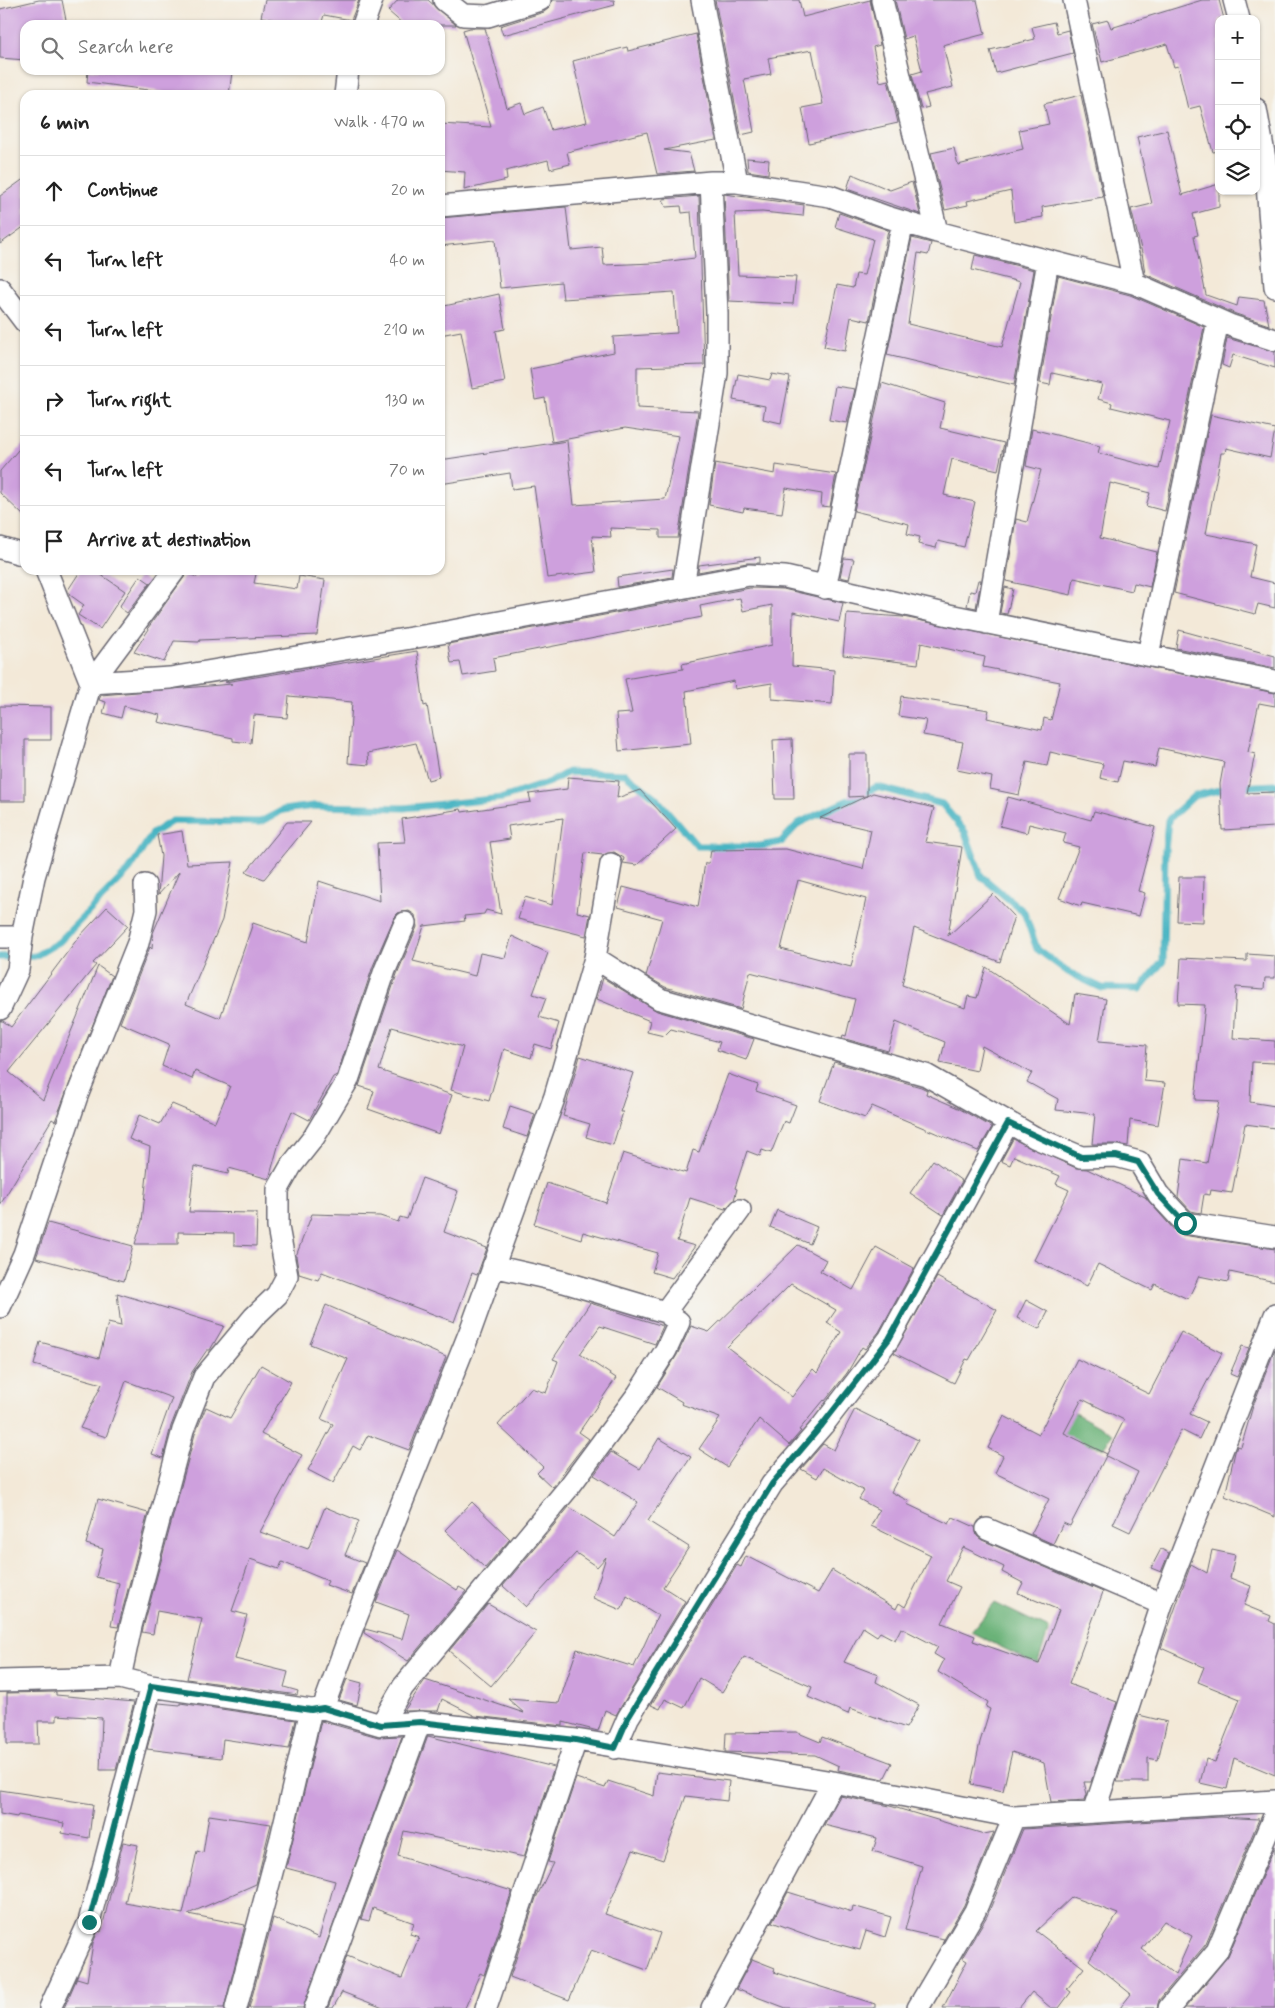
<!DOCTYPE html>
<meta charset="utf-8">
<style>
:root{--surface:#fff;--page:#f2f2f2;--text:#222;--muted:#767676;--line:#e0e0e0}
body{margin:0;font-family:Mynerve,sans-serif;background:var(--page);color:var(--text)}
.controls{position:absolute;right:15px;top:15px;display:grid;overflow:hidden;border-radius:10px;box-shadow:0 1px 4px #0004}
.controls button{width:45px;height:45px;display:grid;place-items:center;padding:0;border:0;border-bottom:1px solid var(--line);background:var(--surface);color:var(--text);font:25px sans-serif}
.stop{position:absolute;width:15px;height:15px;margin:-11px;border:4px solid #0f766e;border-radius:50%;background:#fff}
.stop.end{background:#0f766e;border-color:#fff;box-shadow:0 1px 5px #0008}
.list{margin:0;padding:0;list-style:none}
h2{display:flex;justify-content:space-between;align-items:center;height:65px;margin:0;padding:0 20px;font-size:21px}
h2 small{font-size:16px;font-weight:400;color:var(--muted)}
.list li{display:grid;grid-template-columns:32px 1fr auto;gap:15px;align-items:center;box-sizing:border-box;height:70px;padding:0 20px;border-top:1px solid var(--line)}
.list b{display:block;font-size:19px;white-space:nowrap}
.list em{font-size:16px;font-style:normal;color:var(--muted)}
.icon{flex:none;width:28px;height:28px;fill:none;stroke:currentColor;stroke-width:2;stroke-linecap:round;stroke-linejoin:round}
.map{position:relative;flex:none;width:1275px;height:2008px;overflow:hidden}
.search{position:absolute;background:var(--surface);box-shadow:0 1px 4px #0004;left:20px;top:20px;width:425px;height:55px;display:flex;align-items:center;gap:12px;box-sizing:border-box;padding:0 18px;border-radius:15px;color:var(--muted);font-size:19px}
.panel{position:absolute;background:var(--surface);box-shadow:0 1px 4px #0004;left:20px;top:90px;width:425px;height:485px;border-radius:15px}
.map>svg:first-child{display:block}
.forest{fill:#6bb278;stroke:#466a5a}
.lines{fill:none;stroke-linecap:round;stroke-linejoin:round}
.stream{stroke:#46b4c2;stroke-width:7}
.building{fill:#cea0dd;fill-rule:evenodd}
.street-casing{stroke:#6b6872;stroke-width:24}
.street{stroke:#fff;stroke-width:21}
.route{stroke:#0f766e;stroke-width:6}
</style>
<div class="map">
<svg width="1275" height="2008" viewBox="0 0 1275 2008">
<rect width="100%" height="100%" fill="#f6f6f2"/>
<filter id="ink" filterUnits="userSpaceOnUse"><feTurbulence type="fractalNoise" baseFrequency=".02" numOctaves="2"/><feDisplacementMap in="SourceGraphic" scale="10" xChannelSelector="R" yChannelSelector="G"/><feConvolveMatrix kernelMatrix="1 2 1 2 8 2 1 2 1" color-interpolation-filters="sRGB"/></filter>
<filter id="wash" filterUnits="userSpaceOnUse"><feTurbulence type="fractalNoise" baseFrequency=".0096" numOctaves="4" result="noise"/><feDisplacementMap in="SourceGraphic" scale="20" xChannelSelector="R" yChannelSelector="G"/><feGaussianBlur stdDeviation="1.12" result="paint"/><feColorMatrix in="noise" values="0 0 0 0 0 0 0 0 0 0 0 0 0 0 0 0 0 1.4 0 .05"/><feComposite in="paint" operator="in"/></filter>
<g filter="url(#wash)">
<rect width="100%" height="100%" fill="#f3e9d8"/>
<!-- forest -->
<path class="forest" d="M1062,1406l51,28 -10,14 -57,-11z
M995,1603l54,26 -12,36 -66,-33z"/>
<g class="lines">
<!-- stream -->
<path class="stream" d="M1239,787l36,-2
M0,957l35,-1 24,-14 71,-73 23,-36 19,-12 88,1 23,-12 31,-4 90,2 99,-10 47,-16 18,-10 57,2 31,24 41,48h63l21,-4 18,-19 78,-36 65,17 23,28 16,44 43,36 13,37 31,23 34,16 38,1 23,-28 2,-111 3,-30 26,-24 34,-8"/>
</g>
<g id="blocks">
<!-- building -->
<path class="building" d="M39,0h23l5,25h-42v35l-25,-2v-49z
M265,0h94l-8,20 -27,-5 -3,10h-22l-38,-8z
M398,0h30l28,25h-52l-16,-14z
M552,0h62l1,5 -112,30 -3,-9 44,-14 5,-4z
M715,0h84l4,17 67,-17 10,45 -7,2 7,35 8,-2 10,43 -89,20 -7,-35 21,-4 -11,-54 -44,8 3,16 -27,5 10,53 -13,3z
M895,0h82l8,34 -42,11 10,42 -28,7 4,13 -8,2 -9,-35 10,-3 -9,-35 -9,3z
M1202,0h17l5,19h-5v132l-6,1 -13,-46 -12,3 -10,-43 -4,1 -7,-23 -65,18 -10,-38 16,-4 3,8z
M1054,22l3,11 11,-3 5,23 -77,20 -6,-23 45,-11 -3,-12z
M470,28h15l22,80 14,-5 4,11 18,-7 8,23 36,-8 -14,-61 54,-14 1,4 68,-17 20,106 -52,10 25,3 5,18 -37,3 -10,-42 -80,20 3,12 -20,5 -2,-9 -42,11 1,9 -43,10 1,-18 -25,-2v-46l51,3 -28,-97z
M88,70h126l18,2 -3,23h-66l1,-3 -77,-10z
M1081,95l22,102 -61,10 1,10 -29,5 -3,-31 -44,10 1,4 -23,5 -14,-57 23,-5 4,17 65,-16 -4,-19 30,-6 -5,-20z
M1167,130l15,65 37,-11v23l-26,7 5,21 -4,1 12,59 31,11 2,-9 25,3 5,25 -33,-11 -91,-40 -3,-21 -11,-44 21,-5 -15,-67z
M747,158l22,2 -1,14 -20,-3z
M852,174l38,16 22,-8 8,32 -73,-25z
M25,178v48l-25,18v-48z
M724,194l80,11 -1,11 -41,-4 -27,1 3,62 58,2 -3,27 -64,-3z
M699,196l5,169 -67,2v41l61,3 -20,127h-18v-8l-50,-2 1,9 -19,-1 4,36 -49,6 -13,-92 -22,3 -2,-16 -70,11v-24l127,-19 7,64 91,-6 14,-63 -54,-8 -73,14 -7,-44 -10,2 -5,-31 84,-17 -1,-15 64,-4 -3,-41 -111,7 -2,-17 -61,6 -5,-48 -55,6v-28l126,-11 5,43 31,-3 2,18 49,-2 42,-5 -4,-46 -9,1 -1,-7 -15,1 -3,-8z
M839,213l49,17 -19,91 -18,-4 -6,34 -21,-4 13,-62 16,3 3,-14 8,1 9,-36 -38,-12z
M912,238l19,5 -3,12 -10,-2 -10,71 94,23 18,-65 -48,-12 3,-15 59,15 -20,115 -127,-30z
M1058,276l72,19 74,32 -39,184 -19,-5 4,-13 -40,-10 -10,55 57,14 -7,35 -16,-4 -2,8 -58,-13 -3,17 -65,-14 10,-62 11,3 14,-52 -15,-4 6,-37 68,17 -2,7 61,16 11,-48 -59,-14 1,-4 -14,-4 4,-15 -50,-11 -2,12 -10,-2z
M499,294l6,35 -9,2 9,51 -33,6 -11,-57 -21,4v-28z
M1227,338l48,14v16l-42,-13 -4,13 -7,-3z
M738,374l32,6 2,-6 18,3 -9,46 -18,-4 2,-13 -32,-6z
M882,383l63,20 -5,25 64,15 -6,27 -46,-11 -8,36 31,7 -11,45 -26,-6 -2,7 -18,-4 2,-7 -13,-3 2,-10 -55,-13z
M835,386l20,3 -8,34 -18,-3z
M1211,415l64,14 -5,29 -44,-10 -1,5h-4l-15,81 50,10 -6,33 25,6v25l-17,-4 -3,10 -81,-21z
M25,442v75l-25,-24v-22z
M715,463l60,11 1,-9 60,9 -6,33 -9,-1 1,-12 -36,-6 -4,25 -38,-5 -1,4 -34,-7z
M760,557v6h-13l-49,9 1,-7z
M844,558l10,1 -5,20 -9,-2z
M673,569l-1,8 -54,10 -1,-10z
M81,570h13l31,21 -25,38 -22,-14 6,-10 -14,-10 -2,-5z
M199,570h58l-3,13 43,6 2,-13 26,4 -8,55 -117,5 -1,2 -25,-1 -10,21 -30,-10 15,-23 -1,-1 39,-55 10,4z
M140,576l10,7 -23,30 -8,-6z
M978,580h3l-5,28 -9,-2 3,-15 5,1z
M1005,587l8,2 -6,25 -7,-1z
M750,588l33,1 60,14 -4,19 -46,-10 -1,54 42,4 -2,34 -60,-5v-16l-37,6 -1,-8 -48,10 5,53 -72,7 -3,-37 16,-1 -7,-34 58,-10 -1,-5 90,-19v-40l-29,6 -3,-13 -40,8 2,11 -209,41 2,13 -32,5 -3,-14 -9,1 -3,-19z
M847,613l56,4 372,76v13l-16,-3 -11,49 7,2 -8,39 28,-1v35l-53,3 -2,-46 4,-22 -65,-14 -4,19 -32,-6 -5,21 -18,-4 3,-14 -53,-12 -3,14 -20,-4 -8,33 -29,-6 2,-12 -35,-7 6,-28 -40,-7 3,-15 -28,-4 3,-20 88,14 -2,8 55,12 2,-12 7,2 9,-38 -77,-15 2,-10 -64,-14 -3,21 -75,-9z
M1179,630l96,26v12l-99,-20z
M417,651l7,55 3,-1 12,72 -11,3 -12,-37 -48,10 1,12 -21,-2 4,-61 -63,-6 -2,22 -33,-3 -3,28 -18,-2v-3l-75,-16 2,-7 -36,-9 -3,12 -18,-5 3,-11 -7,-2 2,-5 131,-11 -7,-2z
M0,706l51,1v33h-26v61h-25z
M792,739l2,60h-19l-2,-59z
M849,754h18v42l-18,1z
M568,777l51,4 -2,17 23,-8 36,39 -39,36 -14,-2 1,-5 -10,-6 -11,3 -18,-2 -8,59 13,3 -4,21 -68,-17 7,-22 27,8 11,-87 -55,8 2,13 -20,3 11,72 -15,-4 -2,4 -20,2 1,5 -41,5 -11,35 62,15 5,-23 25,5 7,-22 36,17 -15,41 13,4 -7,19 20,6 -8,26 -16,-5 -4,14 -27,-9 -15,52 -38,-11 12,-43 -71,-20 -13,43 73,25 -13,39 -71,-25 6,-18 -15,-5 38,-112 20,-47 -2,-12 -6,-4 -11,2 -4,5 -21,48 -36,109 -4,2 -24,43 -17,-9 -13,32 -10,36 -40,-11 -1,6 -34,-8 -5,46 68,1 -1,33 -22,-1v-12l-56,-1v12h-43l7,-23 8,-74 -21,-8 10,-24 21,9 12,-20 43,18 15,-36 -35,-15 -3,8 -30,-13 7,-22 -49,-21 30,-76 2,2 1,-16 26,-61 -21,23 3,-39 -4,-21 25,-4 5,33 46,-2 -11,58 -36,84 34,14 33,-95 55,19 11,-61 61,20 -3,-58 28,-1 -3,-23 59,-10 1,3 69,-10 -2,-8 38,-5z
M873,793l61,15 -9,34 37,5 -14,89 45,-42 21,22 -14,46 -86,-34 -12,57 63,23 3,-12 9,2 9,-31 84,57 5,-30 31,5 -7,42 48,4 -3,36 21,2 -7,42 -28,-5 -2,26 -12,-2h-24l3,-30 -39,-4 2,-11 -31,-17 5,-9 -50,-27 -5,25 -37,-8 5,-21 -49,-20 -8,29 -46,-13 1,-3 3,1 9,-37 -105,-27 -9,37 -76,-22 -19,-11 16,-57 -44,-12 5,-20 75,20 7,-44h4l2,-13 75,-1 77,20 8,-39 -51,-12zM798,880l68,19 -15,68 -70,-18z
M1008,797l83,23 3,-9 61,16 -17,64 7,2 -6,23 -57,-13 -1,3 -22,-8 20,-51 -16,-4 3,-10 -37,-9 -2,9 -27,-7z
M287,822h24l-47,57 -18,-7z
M1179,877h25l-1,45 -26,-1z
M107,907l21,19 -35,37 3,2 -87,107 34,28 55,-134 14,10 -57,145 -3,-2 -52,86v-184h3l8,6 67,-89z
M1247,954l28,2v22h-10l-1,11 -28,-2 -3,51 42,3v22l-23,-1 -2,40 25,4v22l-30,-4 -13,69 -21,-3 -1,5 -6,-1 -3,19 -10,-2 -13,-14 5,-38 24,4 12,-62 -24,-1 10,-95 -27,-1 3,-46 66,3z
M603,978l54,33 97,28 -8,21 -29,-10 3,-8 -49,-13 -7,7 -17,-4 3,-11 -53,-22z
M580,1056l53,17 -13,39h3l-10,33 -27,-8 4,-13 -27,-8z
M834,1062l87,25 6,3 -1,4 32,14 34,19 -14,24 -106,-45 -7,12 -45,-17z
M728,1074l30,11 -2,6 40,14 -7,18 -5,-2 -13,32 -9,-3 -2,6 -13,-5 -12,37 2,1 -3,11 -9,9 -35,-11 -13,43 18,5 -23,32 -20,-6 6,-19 -75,-21 -2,7 -47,-15 13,-41 59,20 17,-50 63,20 7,-23 6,2z
M510,1106l25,8 -8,23 -24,-8z
M1013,1139l63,29 11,1 58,28 31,35 6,3 93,14v33l-45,-10 -2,10 -29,-6 -11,23 -33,-15 -3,6 -54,-26 -11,22 -53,-26 35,-70 -13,-6 4,-8 -46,-20 -4,9 -9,-4z
M933,1160l29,21 -19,34 -33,-22z
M422,1178l36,13 -14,41 43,16 -10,27 -5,-2 -18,49 -132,-50 -4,8 -19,-6 -3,-18 16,-42 68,2 18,6 2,-5 7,2z
M777,1210l40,17 -7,17 -40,-17z
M48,1223l85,23 -9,35 -88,-23z
M798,1245l28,15 -6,11 33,19 23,-43 38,21 -35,64 -14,17 -3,-2 -15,26 -22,28 -1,-1 -25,30 2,1 -12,14 -30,-26 -32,48 -28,-18 21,-31 -39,-14 1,-2 -25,-15 20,-32 14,-29 18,6zM791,1284l45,26 -9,13 14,9 -24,41 -4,-4 -21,28 -65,-50z
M937,1277l60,33 -28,50 -3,-1 -12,24 -60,-30z
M117,1293l107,33 -14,24h-3l-15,22 -21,54 -8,32 -11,-4 20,-56 -46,-17 -20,56 -26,-9 22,-44 -68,-19 6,-23 59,16 9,-35 13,3z
M1026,1300l22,12 -9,17 -22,-11z
M590,1303l73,23 -8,18 -55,-18 -20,28 36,24 -37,54 10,7 -37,48 -15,-14 6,-6 -45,-42 33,-37 15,5 12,-32 -5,-2z
M326,1305l120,52 -37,93 -41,-15 -8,15 -7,-4 -20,37 -25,-13 25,-46 -12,-5 27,-60 -38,-15z
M1181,1332l41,21 -32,61 17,8 -8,17 -18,-9 -51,102 -17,-8 25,-52 -32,-16 1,-2 -37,72 -7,-3 -10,21 -22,-10 18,-35 -54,-26 8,-17 -15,-8 16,-32 35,18 38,-75 72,35zM1082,1399l42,21 -17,34 -43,-21z
M1242,1346l7,2 -12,29 -7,-3z
M1275,1349v168l-50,-21 10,-44 2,-6 4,1 12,-41z
M261,1365l30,17 -30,52 41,21 -42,77 48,17 17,-42 34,14 -14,34 20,8 -13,31 -26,-9 2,-4 -46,-19 -3,7 -29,-10 -18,52 15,4 -12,44 53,13 -4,15 14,4 -1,4 -110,-16 15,-60 -45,-8 -4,23 -11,-2 53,-198 11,-27 24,11z
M855,1409l63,31 -27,52 18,9 -2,3 42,20 4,-7 22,10 2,9 5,4 121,52 -34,92 48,18 -26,80h-7l3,12 -2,6 -34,2 -7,-39 -32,-11 -9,39 -32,-7 9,-42 10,-33 -4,-2 2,-5 -50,-30 6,-12 -10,-6 4,-7 -37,-19 -6,12 -15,-8 -3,4 -14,-9 -19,35 34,13 -2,7 43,23 -13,23 -56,-20 -2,6 -40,-17 4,-10 -68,-30 -22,35 -23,-14 -15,30 -19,-9 -5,10 -9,-4 86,-140 4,2 5,-11 72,37 14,-23 64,39 3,-6 6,4 26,-52 -60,-29 8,-16 -20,-11 5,-8 -41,-23 -6,10 -16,-9 22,-25 11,6zM963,1547l41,20 -2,5 21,11 -5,10 41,17 -20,54 -66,-23 2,-5 -33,-13 18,-36 -14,-6z
M659,1438l32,19 -43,64 41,26 -26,40 22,14 -69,114 -11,-5 -7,21 -35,-9v4l-88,-10 -33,-17 -4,12h-34l21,-31 99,33 -16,-14 51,4 18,-54 57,18 24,-52 -31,-19 -6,14 -28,-12 13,-41 -9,10 -21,-14 -50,54 -23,-21 66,-79 46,30 23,-35 -44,-27 17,-23 29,17z
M98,1499l50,14 -30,114 -7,-1 8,-43 -23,-6 7,-28 -17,-5z
M472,1502l38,37 -25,29 -40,-38z
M1161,1549l8,4 -8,19 -10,-4z
M397,1550l60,40 2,-3 7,4 -58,70 -44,-28 1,-4 37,10 7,-25 -33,-12z
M1212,1550l23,5 -5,23 21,8 -7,19 27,11 -2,5 6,3v151l-41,-17 -7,31 -27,-6 6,-24 9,3 25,-63 -42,-17 6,-15 -43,-19 30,-84 16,9z
M488,1604l48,28 -45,54 -42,-35z
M347,1679l15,4 -5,22 -18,-5z
M56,1692v3l78,7 -18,68h-16l2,-52 -45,-3v6h-19l1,23h-32v-51z
M159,1703l21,2v-2l116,17 -7,29 -66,-10 -2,19 -74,-9z
M1139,1715l28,7 -9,38 -10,-2v24h-31z
M321,1721l57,16 24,-1 -99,272h-54l24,-90 46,20 16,-57 -49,-13z
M796,1732l24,10 2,-5 70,26 -8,16 -46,-9 1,-4 -24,-11 -90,-3 1,-19z
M428,1736l126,31 -30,90 -120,-26 -6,25 114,35 -28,84 -4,-2 -15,35h-82l-41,-16 -9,16h-5l19,-52 55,22 17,-41 -9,-3 4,-11 -41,-15 -4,13 -8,-2z
M657,1772l72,9 -2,20 -41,-5 -23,64 -30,-10 -28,64 55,19 -13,37 -56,-20 -22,50 -59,-23 26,-79 17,-35 -5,-1 28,-84 29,10 3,-7 46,15z
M0,1790l93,14 -4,34 -27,-5 2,-10 -46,-8 -1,2 -17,-3z
M840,1796l50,10 94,28 10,-2 -30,73 -22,38 2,-4 -39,-9 17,-64 -49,-15 4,-13 -53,-13z
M209,1815l62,9 -15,60 -68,30 57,11 -21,83h-160l13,-30 10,3 6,-38 5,-12 3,1 22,-90 15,3 -13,58 58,11 14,-63 6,2z
M1220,1817l39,2 -53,125 -47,56 -2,8h-37l11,-14 -42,-34 29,-46 -46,-17 -36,34 48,37 -17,21 4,3 -12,16h-8l-19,-16 -13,16h-76l24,-47 -5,-3 25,-42 36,-87zM1164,1921l28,15 -17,39 -33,-26z
M1275,1846v162h-90l43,-52z
M788,1892l64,20 1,-6 38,11 -6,20 -19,-6 -6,19 -42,-11 -46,-17z
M752,1959l23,9 -1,4 101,32v4h-89l-50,-19z"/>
</g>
</g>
<g filter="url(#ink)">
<use href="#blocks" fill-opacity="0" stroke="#6b6872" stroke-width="1"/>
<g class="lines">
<defs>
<path id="street" d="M444,0l19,15 25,1 52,-16
M702,0l35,182
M882,0l55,232
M1074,0l60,283
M1234,0l5,19
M363,25l9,-25
M345,95l3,-25
M1256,109l9,50 10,128
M440,206l271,-24h26l93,14 57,21 50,15 197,51 98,43 43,14
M0,289l25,33
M0,548l25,7
M46,570l45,113 79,-5 271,-45 308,-58 36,2 164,38 326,66
M683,587l34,-214v-60l-6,-131
M825,588l78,-366
M986,623l62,-362
M1148,655l70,-334
M0,937h22
M595,958l65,41 266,76 108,62 47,20 35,-1 23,6 19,32 27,29 90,14
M0,1009l18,-39 4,-33 12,-60 57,-194 84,-113
M0,1307l24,-53 53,-158 61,-153 8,-33 -1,-25
M665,1312l75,-102
M987,1529l175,75
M120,1678l11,-52 52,-196 21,-53 50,-60 23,-22 10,-19 -9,-49v-38l13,-23 23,-29 34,-57 37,-110 20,-47
M0,1681l120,-3 31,8 160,24 12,-2 58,17 39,-3 156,18 257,42 181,35 261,-16
M323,1708l30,-82 118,-297 84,-233 40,-138 16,-94
M381,1725l22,-38 166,-200 69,-93 28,-44 13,-28 -14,-10 -101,-30 -71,-16
M615,1748l13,-30 144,-234 51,-59 66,-86 119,-216
M1094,1812l68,-208 113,-289
M50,2008l39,-86 62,-236
M236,2008l45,-170 30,-128
M315,2008l105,-286
M486,2008l90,-268
M712,2008l121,-226
M918,2008l57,-97 39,-94
M1169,2008l48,-57 58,-137"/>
</defs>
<!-- street casing -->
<use href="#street" class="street-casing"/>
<!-- street -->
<use href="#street" class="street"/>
</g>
</g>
<g class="lines" filter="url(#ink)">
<!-- route -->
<path class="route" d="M89,1922l62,-236 160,24 12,-2 58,17 39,-3 156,18 39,8 13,-30 144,-234 50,-59 67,-86 119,-216 73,34 35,-1 22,6 20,32 27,29"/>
</g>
</svg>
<div class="controls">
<button>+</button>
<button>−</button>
<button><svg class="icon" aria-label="locate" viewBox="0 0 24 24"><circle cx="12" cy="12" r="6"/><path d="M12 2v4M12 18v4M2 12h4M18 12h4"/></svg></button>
<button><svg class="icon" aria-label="layers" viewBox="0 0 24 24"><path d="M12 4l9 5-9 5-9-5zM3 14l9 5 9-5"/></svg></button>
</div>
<div class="stop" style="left:1185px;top:1223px"></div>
<div class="stop end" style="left:89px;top:1922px"></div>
<div class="search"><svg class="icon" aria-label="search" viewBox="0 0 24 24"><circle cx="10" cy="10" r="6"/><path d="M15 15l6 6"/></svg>Search here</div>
<section class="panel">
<h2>6 min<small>Walk · 470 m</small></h2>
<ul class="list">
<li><svg class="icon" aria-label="ahead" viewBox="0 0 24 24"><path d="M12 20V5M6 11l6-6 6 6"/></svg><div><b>Continue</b></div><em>20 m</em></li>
<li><svg class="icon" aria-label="left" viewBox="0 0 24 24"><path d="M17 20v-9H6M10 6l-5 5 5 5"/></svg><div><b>Turn left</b></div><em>40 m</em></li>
<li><svg class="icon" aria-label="left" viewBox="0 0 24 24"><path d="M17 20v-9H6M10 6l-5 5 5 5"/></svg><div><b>Turn left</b></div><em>210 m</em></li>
<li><svg class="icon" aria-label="right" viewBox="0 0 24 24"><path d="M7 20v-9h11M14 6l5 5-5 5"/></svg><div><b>Turn right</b></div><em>130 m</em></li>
<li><svg class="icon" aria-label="left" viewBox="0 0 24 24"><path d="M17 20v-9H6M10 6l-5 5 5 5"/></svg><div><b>Turn left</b></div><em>70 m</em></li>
<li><svg class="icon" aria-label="arrive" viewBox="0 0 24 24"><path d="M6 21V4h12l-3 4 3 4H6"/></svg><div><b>Arrive at destination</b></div></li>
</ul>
</section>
</div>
